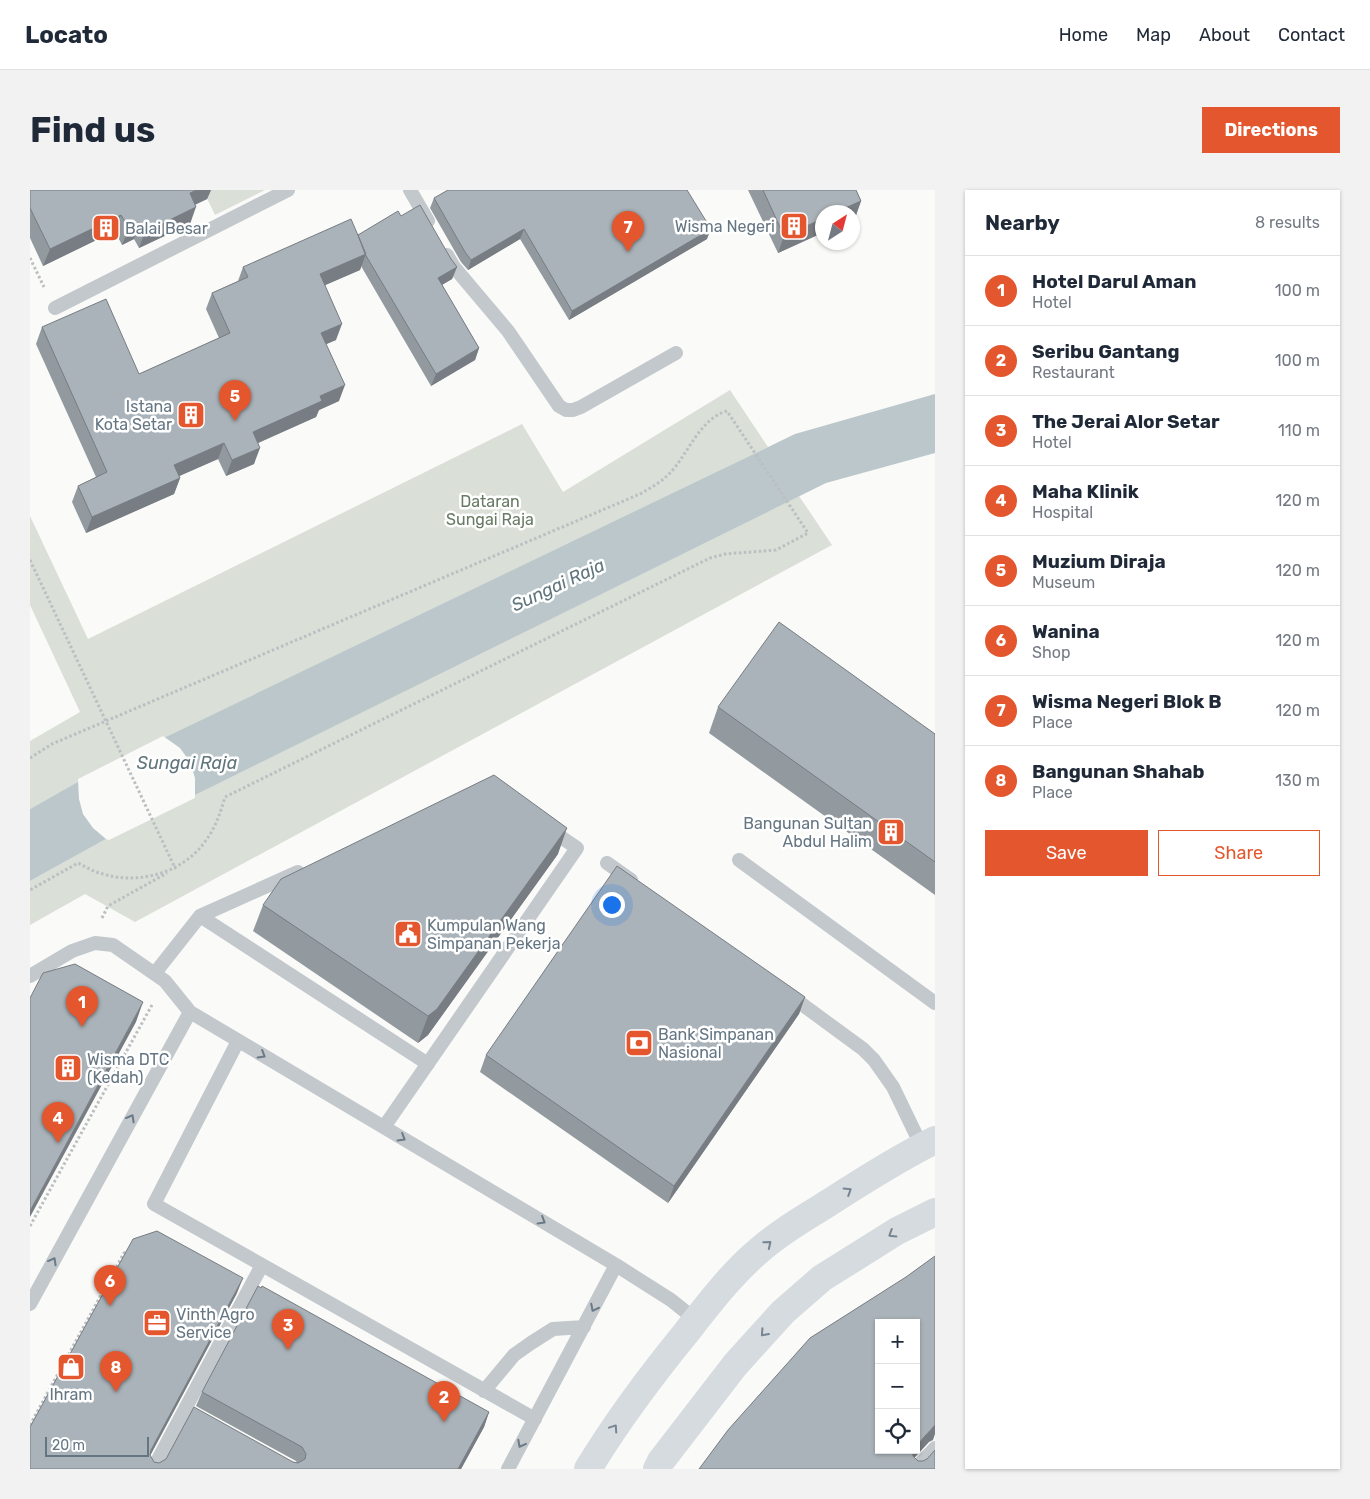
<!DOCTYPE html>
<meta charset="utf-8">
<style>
:root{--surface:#fff;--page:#f2f2f3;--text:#1f2937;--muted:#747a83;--line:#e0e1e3;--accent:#e4572e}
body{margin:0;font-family:Rubik,sans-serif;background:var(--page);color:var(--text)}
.controls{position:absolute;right:15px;bottom:15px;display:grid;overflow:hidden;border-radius:0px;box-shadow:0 1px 4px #0004}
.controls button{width:45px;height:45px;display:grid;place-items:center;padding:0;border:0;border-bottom:1px solid var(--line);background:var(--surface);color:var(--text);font:25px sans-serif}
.compass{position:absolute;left:785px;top:15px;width:45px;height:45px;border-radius:50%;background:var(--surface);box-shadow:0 1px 4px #0004;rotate:36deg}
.scale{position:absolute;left:15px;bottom:12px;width:104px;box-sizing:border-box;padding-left:5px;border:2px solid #657683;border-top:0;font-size:14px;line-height:18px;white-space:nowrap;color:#657683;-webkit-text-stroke:4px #fff;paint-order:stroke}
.you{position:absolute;left:581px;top:714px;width:18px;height:18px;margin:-12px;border:4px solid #fff;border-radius:50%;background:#1a73e8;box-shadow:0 0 0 8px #1a73e833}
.badge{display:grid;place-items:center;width:32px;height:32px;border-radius:50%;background:var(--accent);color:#fff;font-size:16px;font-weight:700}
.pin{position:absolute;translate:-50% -41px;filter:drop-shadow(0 1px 2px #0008)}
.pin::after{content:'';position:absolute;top:26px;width:18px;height:15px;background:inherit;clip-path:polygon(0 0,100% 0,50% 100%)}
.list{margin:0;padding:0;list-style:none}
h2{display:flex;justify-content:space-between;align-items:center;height:65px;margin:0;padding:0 20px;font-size:21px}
h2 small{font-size:16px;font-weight:400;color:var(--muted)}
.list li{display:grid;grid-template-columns:32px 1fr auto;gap:15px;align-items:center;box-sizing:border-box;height:70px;padding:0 20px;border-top:1px solid var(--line)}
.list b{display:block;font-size:19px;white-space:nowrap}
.list p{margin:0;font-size:16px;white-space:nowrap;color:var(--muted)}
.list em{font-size:16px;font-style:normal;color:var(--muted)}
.actions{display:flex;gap:10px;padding:15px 20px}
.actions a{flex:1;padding:11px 0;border:1px solid var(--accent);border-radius:0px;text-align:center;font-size:18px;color:var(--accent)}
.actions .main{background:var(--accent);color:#fff}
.icon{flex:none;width:28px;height:28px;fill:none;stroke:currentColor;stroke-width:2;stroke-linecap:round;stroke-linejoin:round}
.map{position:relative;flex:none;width:905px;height:1279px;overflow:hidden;border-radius:0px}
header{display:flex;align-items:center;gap:30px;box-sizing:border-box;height:70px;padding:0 25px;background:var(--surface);border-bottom:1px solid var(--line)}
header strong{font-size:24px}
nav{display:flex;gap:28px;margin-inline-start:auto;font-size:18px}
.intro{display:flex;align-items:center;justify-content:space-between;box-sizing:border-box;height:120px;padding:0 30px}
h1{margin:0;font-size:35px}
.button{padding:12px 22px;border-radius:0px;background:var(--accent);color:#fff;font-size:18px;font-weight:700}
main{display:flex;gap:30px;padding:0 30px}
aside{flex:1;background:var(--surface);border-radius:0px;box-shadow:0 1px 4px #0004}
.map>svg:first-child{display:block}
.green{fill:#dadfd7}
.water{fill:#bbc7cb}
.pier{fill:#fafaf8}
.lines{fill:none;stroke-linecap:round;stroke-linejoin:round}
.path{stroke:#bbbfc2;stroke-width:3;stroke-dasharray:2.5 2.5;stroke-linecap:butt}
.lane{stroke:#c3c8cc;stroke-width:14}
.secondary{stroke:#d6dbdf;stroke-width:28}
.wall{fill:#929a9f}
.shaded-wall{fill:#777d82}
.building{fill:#aab3b9;stroke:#777d82}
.oneway{stroke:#6a7a87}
.oneway2{stroke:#768591}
.labels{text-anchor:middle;stroke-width:5;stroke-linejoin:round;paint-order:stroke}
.poi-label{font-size:16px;fill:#657683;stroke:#fff;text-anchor:start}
.park-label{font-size:16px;fill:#687a64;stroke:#fff}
.water-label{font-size:18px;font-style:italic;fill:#60757c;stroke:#fff}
</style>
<header>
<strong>Locato</strong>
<nav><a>Home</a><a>Map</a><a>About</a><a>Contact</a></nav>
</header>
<div class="intro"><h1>Find us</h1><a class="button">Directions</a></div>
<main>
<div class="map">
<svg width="905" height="1279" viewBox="0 0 905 1279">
<rect width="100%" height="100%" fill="#fafaf8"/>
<!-- green -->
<path class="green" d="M173,0h62l-50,25z
M700,200l38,57 -601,290 29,57 603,-298 33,49 -697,377 -50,-28 -55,31v-44l76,-42 -29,-56 -47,26v-68l50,-29 -50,-107v-89l58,123 434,-215 41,68z"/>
<!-- water -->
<path class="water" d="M905,204v59l-109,30 -720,356 -76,42v-72l48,-27 88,-45 629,-303z"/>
<!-- pier -->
<path class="pier" d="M133,546l17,12 10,14 5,16v20l-86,42 -3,-1 -13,-11 -10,-14 -4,-15 -1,-20z"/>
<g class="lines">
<!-- path -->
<path class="path" d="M0,68l14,29
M0,370l145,308h-1
M0,568l22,-14 54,-23 534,-227c10,-6 20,-11 29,-20 19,-19 30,-55 58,-63l81,122 -32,17 -51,4 -15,4 -485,239c-5,17 -10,32 -21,46 -22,30 -66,42 -101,31 -9,-2 -17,-7 -25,-11l-48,27
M72,728l6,-12 59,-33
M0,1036l122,-221
M0,1235l94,-172 3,-1"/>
<!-- lane -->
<path class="lane" d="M380,0l18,31
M417,65l7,12 54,64 51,75 7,4h7l8,-3 95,-54
M25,118l233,-118
M709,670l196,143
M577,673l24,17
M170,726l228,148
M125,783l45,-57 98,-44
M0,786l42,-25 23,-8 18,2 52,36 25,31 426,253 55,35 25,20
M758,804l75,55 11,11 19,27 29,60
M208,851l-84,163 381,215
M354,937l193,-279 -28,-19
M0,1114l160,-292
M454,1201l30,-36 17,-12 22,-14 31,-2
M123,1279l109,-204
M478,1279l108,-204
M885,1279l20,-21"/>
<!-- secondary -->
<path class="secondary" d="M558,1279c29,-48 62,-92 97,-135 22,-28 44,-57 70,-80 23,-21 50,-36 75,-52 34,-22 69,-44 105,-62
M627,1279l4,-8 74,-96 48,-53 39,-34 75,-47 38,-19"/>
</g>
<!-- wall -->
<path class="wall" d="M0,0h181l-4,9 -12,6 -5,19 -51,24 -5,-9 -12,6 -7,-14 -72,35 -13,-28z
M718,0h108l5,11 -6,17 -77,35z
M404,8l273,41 -138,81 -49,-81 -52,31 -7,-8 -31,-54z
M371,26l50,43 6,8 -5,12 -10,6 37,63 -4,12 -44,26 -70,-120 -1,4 -35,15 11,55 -10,4 13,57 -20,9 -3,7 -58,26 -4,21 -28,12 -8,-17 -39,17 1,2 -6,16 -88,39 -14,-31 6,-16 18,-9 -60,-133 6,-17 97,47 80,-36 -13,-29 6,-16 26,-12 5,-14 114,-32z
M688,517l217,27v161l-226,-162z
M528,664l-130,181 -10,8 -165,-112 10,-26z
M775,807l-6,17 -131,189 -188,-131 6,-17z
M207,1103l-87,163 4,6 5,1 134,-1 4,1 -1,-2 -100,-55 6,-14 287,20 -5,15 -23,42h-431z"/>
<!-- shaded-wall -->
<path class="shaded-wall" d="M167,0h14l-4,9 -24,11 7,-17z
M831,11l-6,17 -3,1v-7h-16z
M166,17l-6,17 -51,24 6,-16z
M91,25l-6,16 -72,35 7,-17z
M792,29v14l-44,20 6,-17z
M110,32l-6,17 -12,6 7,-17z
M494,39l-4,10 -52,31 3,-10z
M681,39l-4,10 -138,81 3,-9z
M336,64l-6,16 -46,20 6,-16z
M427,77l-5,12 -19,11 5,-12z
M312,134l-6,16 -21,9 6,-16z
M449,158l-4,12 -44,26 5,-12z
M315,195l-6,16 -20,9 -3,7 -69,31 6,-16 67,-36z
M194,253l-6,16 -50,22 6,-16z
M230,258l-6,16 -28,12 6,-16z
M150,288l-6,16 -88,39 6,-16z
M537,638l-9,26 -130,181 -10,8 10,-27z
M775,807l-6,17 -131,189 6,-17z
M113,812l-7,20 -106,195v-6z
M213,1088l-6,15 -92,172 6,-15z
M459,1222l-5,15 -23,42h-3z
M905,1235v9l-2,6 -4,2 -22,24 6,-16h3v-4z"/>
<!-- building -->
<path class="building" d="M0,0h167l-7,3 6,14 -51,25 -5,-10 -11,6 -8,-13 -71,34 -20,-41z
M418,0h239l24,39 -139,82 -48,-82 -53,31 -6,-8 -31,-54z
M733,0h93l5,11 -25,11h-14v7l-38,17z
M390,15l31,54 6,8 -19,11 41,70 -43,26 -71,-120 -7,-19 40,-24 3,5z
M321,29l15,35 -46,20 22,50 -21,9 24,52 -25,11 2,5 -69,31 7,16 -28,12 -8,-17 -50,22 6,13 -88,39 -14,-31 29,-14 -65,-145 64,-28 33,75 91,-41 -18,-40 36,-16 -5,-10z
M749,432l156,112v128l-217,-155z
M464,585l73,53 -130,181 -9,7 -165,-111 18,-26z
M587,676l188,131 -131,189 -188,-131z
M45,774l68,38 -113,209v-213l13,-25z
M127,1041l86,47 -92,172 -1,5 4,7 5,1 7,-4 28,-52 99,55 5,1 7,-4 1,-5 -4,-7 -100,-55 56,-106 3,2 1,-2 227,126 -31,57h-428v-42l103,-188z
M905,1066v169l-19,21v-123h-37v127h34v6l5,5h5l4,-2 8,-9v19h-236l29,-39 82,-92 96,-61z"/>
<!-- one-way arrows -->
<defs><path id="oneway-chevron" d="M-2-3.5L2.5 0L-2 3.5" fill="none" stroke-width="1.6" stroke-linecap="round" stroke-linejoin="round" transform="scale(1.25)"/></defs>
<g class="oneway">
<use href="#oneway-chevron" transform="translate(232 865) rotate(31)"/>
<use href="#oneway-chevron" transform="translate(101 928) rotate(-61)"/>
<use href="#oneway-chevron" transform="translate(372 948) rotate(31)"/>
<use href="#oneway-chevron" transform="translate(512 1031) rotate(31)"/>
<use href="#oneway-chevron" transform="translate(23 1071) rotate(-61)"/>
<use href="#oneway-chevron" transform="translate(564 1118) rotate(117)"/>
<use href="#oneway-chevron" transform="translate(491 1254) rotate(118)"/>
</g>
<g class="oneway2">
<use href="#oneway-chevron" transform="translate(818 1001) rotate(-32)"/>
<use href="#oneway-chevron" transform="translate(862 1044) rotate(148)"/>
<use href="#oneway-chevron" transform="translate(738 1054) rotate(-39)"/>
<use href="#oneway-chevron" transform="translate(734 1143) rotate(132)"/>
<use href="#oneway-chevron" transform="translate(584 1238) rotate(-56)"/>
</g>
<!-- icons -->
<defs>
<symbol id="building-square" viewBox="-11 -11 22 22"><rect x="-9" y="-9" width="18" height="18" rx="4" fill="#e4572e" stroke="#fff"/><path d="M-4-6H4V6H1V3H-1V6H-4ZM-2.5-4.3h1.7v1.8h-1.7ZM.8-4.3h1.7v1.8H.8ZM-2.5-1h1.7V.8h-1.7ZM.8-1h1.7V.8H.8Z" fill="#fff"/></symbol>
<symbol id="civic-square" viewBox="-11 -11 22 22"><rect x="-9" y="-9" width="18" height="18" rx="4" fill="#e4572e" stroke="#fff"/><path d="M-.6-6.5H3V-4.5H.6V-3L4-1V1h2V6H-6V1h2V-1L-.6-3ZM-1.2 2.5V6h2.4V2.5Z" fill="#fff"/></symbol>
<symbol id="bank-square" viewBox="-11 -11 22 22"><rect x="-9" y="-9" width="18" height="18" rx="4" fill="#e4572e" stroke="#fff"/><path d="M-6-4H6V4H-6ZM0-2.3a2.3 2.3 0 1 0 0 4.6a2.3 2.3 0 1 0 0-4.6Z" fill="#fff"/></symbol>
<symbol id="office-square" viewBox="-11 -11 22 22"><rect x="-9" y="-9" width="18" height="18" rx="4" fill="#e4572e" stroke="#fff"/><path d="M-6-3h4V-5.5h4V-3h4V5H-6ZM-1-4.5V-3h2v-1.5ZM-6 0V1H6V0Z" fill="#fff"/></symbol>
<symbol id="shop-square" viewBox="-11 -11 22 22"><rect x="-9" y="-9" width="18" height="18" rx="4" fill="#e4572e" stroke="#fff"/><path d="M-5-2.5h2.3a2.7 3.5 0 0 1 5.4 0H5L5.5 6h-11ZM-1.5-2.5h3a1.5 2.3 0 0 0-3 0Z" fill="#fff"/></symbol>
</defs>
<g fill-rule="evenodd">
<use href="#building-square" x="748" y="20" width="32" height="32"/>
<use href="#building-square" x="60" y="22" width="32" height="32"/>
<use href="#building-square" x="145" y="209" width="32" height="32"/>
<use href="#building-square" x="845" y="626" width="32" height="32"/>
<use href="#civic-square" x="362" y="728" width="32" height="32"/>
<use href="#bank-square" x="593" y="837" width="32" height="32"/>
<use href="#building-square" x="22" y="862" width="32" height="32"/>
<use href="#office-square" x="111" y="1117" width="32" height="32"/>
<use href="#shop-square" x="25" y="1161" width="32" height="32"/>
</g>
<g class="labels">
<!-- poi labels -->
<g class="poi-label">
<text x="745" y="42" text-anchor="end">Wisma Negeri</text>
<text x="95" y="44">Balai Besar</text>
<text x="142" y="222" text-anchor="end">Istana<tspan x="142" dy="18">Kota Setar</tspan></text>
<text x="842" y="639" text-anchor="end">Bangunan Sultan<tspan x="842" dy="18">Abdul Halim</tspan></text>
<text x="397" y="741">Kumpulan Wang<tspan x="397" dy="18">Simpanan Pekerja</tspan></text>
<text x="628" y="850">Bank Simpanan<tspan x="628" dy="18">Nasional</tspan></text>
<text x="57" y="875">Wisma DTC<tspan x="57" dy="18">(Kedah)</tspan></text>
<text x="146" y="1130">Vinth Agro<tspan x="146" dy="18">Service</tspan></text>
<text x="41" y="1210" text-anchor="middle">Ihram</text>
</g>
<!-- park labels -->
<g class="park-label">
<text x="460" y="317">Dataran<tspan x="460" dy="18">Sungai Raja</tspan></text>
</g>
<!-- water labels -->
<g class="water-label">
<text transform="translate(528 395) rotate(-25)" y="6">Sungai Raja</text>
<text x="157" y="579">Sungai Raja</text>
</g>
</g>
</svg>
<div class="controls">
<button>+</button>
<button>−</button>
<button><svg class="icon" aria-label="locate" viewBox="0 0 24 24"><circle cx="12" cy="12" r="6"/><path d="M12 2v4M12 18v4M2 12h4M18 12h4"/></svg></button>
</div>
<svg class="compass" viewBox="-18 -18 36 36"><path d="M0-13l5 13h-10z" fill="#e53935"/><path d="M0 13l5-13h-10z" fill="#747a83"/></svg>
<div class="scale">20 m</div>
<div class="you"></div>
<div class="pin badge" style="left:52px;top:837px">1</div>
<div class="pin badge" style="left:414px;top:1232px">2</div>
<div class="pin badge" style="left:258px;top:1160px">3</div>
<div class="pin badge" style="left:28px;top:953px">4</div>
<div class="pin badge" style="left:205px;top:231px">5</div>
<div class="pin badge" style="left:80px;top:1116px">6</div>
<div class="pin badge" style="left:598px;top:62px">7</div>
<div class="pin badge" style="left:86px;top:1202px">8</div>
</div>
<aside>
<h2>Nearby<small>8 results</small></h2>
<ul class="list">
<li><span class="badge">1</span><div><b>Hotel Darul Aman</b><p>Hotel</p></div><em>100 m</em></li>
<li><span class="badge">2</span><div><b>Seribu Gantang</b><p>Restaurant</p></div><em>100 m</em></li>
<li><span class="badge">3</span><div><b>The Jerai Alor Setar</b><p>Hotel</p></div><em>110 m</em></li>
<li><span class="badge">4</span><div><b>Maha Klinik</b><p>Hospital</p></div><em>120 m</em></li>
<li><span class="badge">5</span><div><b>Muzium Diraja</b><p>Museum</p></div><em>120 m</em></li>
<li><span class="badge">6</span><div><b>Wanina</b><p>Shop</p></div><em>120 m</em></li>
<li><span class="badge">7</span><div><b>Wisma Negeri Blok B</b><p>Place</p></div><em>120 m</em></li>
<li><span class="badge">8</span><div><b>Bangunan Shahab</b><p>Place</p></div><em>130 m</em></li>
</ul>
<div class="actions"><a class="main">Save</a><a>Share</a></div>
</aside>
</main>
